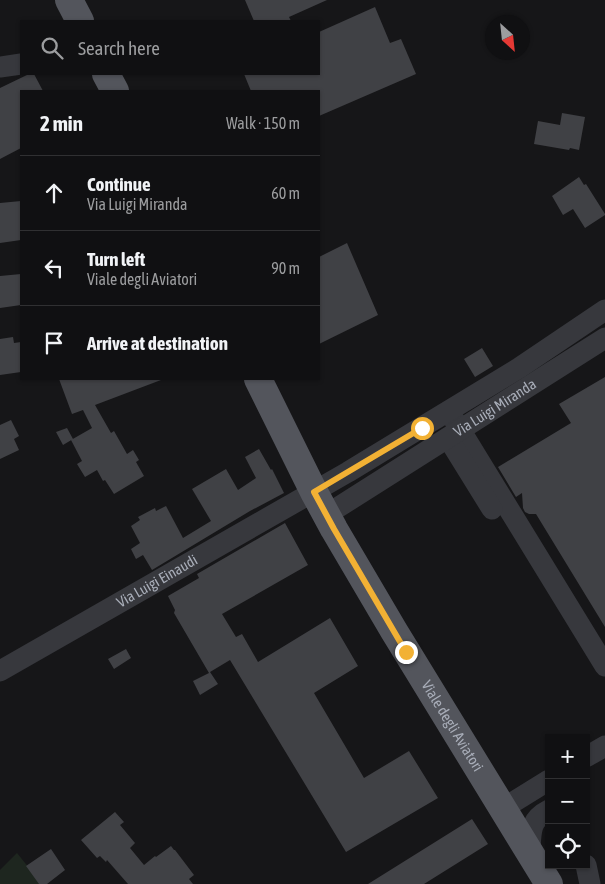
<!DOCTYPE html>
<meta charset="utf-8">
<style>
:root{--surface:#101012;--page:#1e1e20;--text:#f1f3f6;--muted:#9c9d9f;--line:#303032}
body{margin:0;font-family:"Asap Condensed",sans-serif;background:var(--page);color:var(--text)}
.controls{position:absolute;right:15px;bottom:15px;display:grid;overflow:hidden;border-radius:0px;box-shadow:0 1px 4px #0004}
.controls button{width:45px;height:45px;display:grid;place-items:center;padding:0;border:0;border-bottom:1px solid var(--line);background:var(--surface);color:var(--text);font:25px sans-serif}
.compass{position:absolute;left:485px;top:15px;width:45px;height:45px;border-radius:50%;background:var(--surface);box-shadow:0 1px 4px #0004;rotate:153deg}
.stop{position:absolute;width:15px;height:15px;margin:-11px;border:4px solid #f2b134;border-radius:50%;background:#fff}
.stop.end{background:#f2b134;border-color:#fff;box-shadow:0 1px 5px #0008}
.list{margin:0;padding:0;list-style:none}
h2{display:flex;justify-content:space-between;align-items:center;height:65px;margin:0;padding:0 20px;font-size:21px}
h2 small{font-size:16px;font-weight:400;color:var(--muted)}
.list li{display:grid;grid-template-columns:32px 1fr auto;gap:15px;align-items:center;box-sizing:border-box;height:75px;padding:0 20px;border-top:1px solid var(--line)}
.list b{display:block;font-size:19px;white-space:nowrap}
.list p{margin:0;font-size:16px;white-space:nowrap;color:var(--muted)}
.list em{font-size:16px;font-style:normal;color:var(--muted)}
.icon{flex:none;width:28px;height:28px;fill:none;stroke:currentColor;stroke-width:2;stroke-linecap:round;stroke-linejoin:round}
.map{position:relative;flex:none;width:605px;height:884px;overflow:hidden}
.search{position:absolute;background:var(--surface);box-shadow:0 1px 4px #0004;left:20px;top:20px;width:300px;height:55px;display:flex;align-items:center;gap:12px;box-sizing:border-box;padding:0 18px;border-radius:0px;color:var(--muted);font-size:19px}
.panel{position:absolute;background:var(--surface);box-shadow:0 1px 4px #0004;left:20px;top:90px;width:300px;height:290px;border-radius:0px}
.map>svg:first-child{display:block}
.green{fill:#1e261f}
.building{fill:#404145}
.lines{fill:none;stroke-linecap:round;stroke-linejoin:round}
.minor{stroke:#37383d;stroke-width:21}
.major{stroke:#53555c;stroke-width:28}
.route{stroke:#f2b134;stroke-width:6}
.labels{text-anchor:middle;stroke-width:4.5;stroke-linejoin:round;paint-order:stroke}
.street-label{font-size:15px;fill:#a8adb8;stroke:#111113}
</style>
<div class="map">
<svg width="605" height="884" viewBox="0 0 605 884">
<rect width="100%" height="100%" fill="#161618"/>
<!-- green -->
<path class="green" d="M17,853l25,31h-42v-14z"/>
<!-- building -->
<path class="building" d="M245,0h82l-38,17 2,4h-37z
M375,7l15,36 11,-4 15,35 -97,42v-25h-68l-7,-17h75v-42z
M29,74h5l9,17h-22v57l-21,11v-71z
M562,113l23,4 -6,33 -9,-2 -1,2 -35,-6 4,-23 22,4z
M579,177l5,8 2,-1 19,30v1l-20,13 -12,-19 -10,6 -11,-19z
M21,201v39l-21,3v-40z
M347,243l31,72 -59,29v-87z
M21,274v31l-21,3v-32z
M13,337l1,6 7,-1v30l-21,3v-36z
M482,348l11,18 -18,11 -11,-18z
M605,377v250l-69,-113h-7l-4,-2 -2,-4 -1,-15 -6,4 -18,-30 73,-44 -12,-19z
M59,379h102v1l-66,25 16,28 3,-2 13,23 6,-4 6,10 -3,2 8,14 -30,18 -9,-14 -2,1 -6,-11 -12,7 -8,-13 5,-3 -11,-21 21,-12 -9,-18 -11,4z
M11,420l8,16 -5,3 5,11 -19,9v-34z
M67,428l6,11 -10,6 -7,-13z
M259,449l12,21 1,-1 12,24 -34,18 -98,59 -9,-15 -7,4 -5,-10 9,-6 -9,-17 9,-6 -2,-3 17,-9 1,3 10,-5 17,32 28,-17 -19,-32 34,-20 12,21 18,-12 -11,-21z
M285,523l23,42 -86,49 14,23 6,-3 16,28 72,-44 28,48 -44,27 50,85 45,-27 29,47 -92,54 -116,-192 -20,12 8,12 -18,11 -7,-14 16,-8 -35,-60 1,-3 -7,-14 31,-18 -2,-4z
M126,649l5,9 -17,11 -6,-10z
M115,812l9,10 -4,3 15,18 -5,5 14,17 11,-9 1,1 15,-11 3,4h1l19,25 -5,4 4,5h-65l-21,-24 -1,2 -6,-6 -3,2 -16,-18z
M472,819l16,25 -64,40h-56z
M51,849l14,21 -18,14h-8l-13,-18z"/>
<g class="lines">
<!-- minor -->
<g class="minor">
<path d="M0,67l21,-3"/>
<path d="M453,418l152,248"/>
<path d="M448,438l44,71"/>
<path id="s1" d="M326,515l279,-177"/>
<path id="s2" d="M0,671l348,-199 171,-104 86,-58"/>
<path d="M586,757l19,-11"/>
<path d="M502,809l47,-29"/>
<path d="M530,853c1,-20 -1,-33 19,-43"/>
<path d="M586,865l4,19"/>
</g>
<!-- major -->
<g class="major">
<path d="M69,0l11,21"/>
<path d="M106,74l9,17"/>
<path id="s3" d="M258,379l56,113 20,37 60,102 155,253"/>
</g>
</g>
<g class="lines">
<!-- route -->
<path class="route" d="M406,652l-72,-123 -20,-37 108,-64"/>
</g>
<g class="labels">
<!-- street labels -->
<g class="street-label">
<text dy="5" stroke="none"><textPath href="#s1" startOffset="200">Via Luigi Miranda</textPath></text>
<text dy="5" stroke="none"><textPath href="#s2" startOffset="181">Via Luigi Einaudi</textPath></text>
<text dy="5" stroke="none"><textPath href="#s3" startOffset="398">Viale degli Aviatori</textPath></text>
</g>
</g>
</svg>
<div class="controls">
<button>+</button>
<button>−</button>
<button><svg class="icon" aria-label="locate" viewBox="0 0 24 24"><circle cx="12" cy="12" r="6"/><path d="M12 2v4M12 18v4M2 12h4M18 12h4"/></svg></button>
</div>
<svg class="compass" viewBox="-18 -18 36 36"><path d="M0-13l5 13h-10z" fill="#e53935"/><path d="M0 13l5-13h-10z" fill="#9c9d9f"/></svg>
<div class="stop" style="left:422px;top:428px"></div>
<div class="stop end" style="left:406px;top:652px"></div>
<div class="search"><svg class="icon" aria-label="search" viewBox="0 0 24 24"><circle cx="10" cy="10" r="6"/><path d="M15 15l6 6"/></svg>Search here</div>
<section class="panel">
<h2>2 min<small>Walk · 150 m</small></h2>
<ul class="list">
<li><svg class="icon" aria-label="ahead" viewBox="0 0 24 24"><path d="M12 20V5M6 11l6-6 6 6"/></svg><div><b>Continue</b><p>Via Luigi Miranda</p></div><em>60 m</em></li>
<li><svg class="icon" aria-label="left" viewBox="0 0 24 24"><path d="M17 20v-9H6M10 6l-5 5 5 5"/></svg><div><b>Turn left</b><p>Viale degli Aviatori</p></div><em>90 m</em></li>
<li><svg class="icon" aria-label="arrive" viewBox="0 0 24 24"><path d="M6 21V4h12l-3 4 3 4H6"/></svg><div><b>Arrive at destination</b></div></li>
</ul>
</section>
</div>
